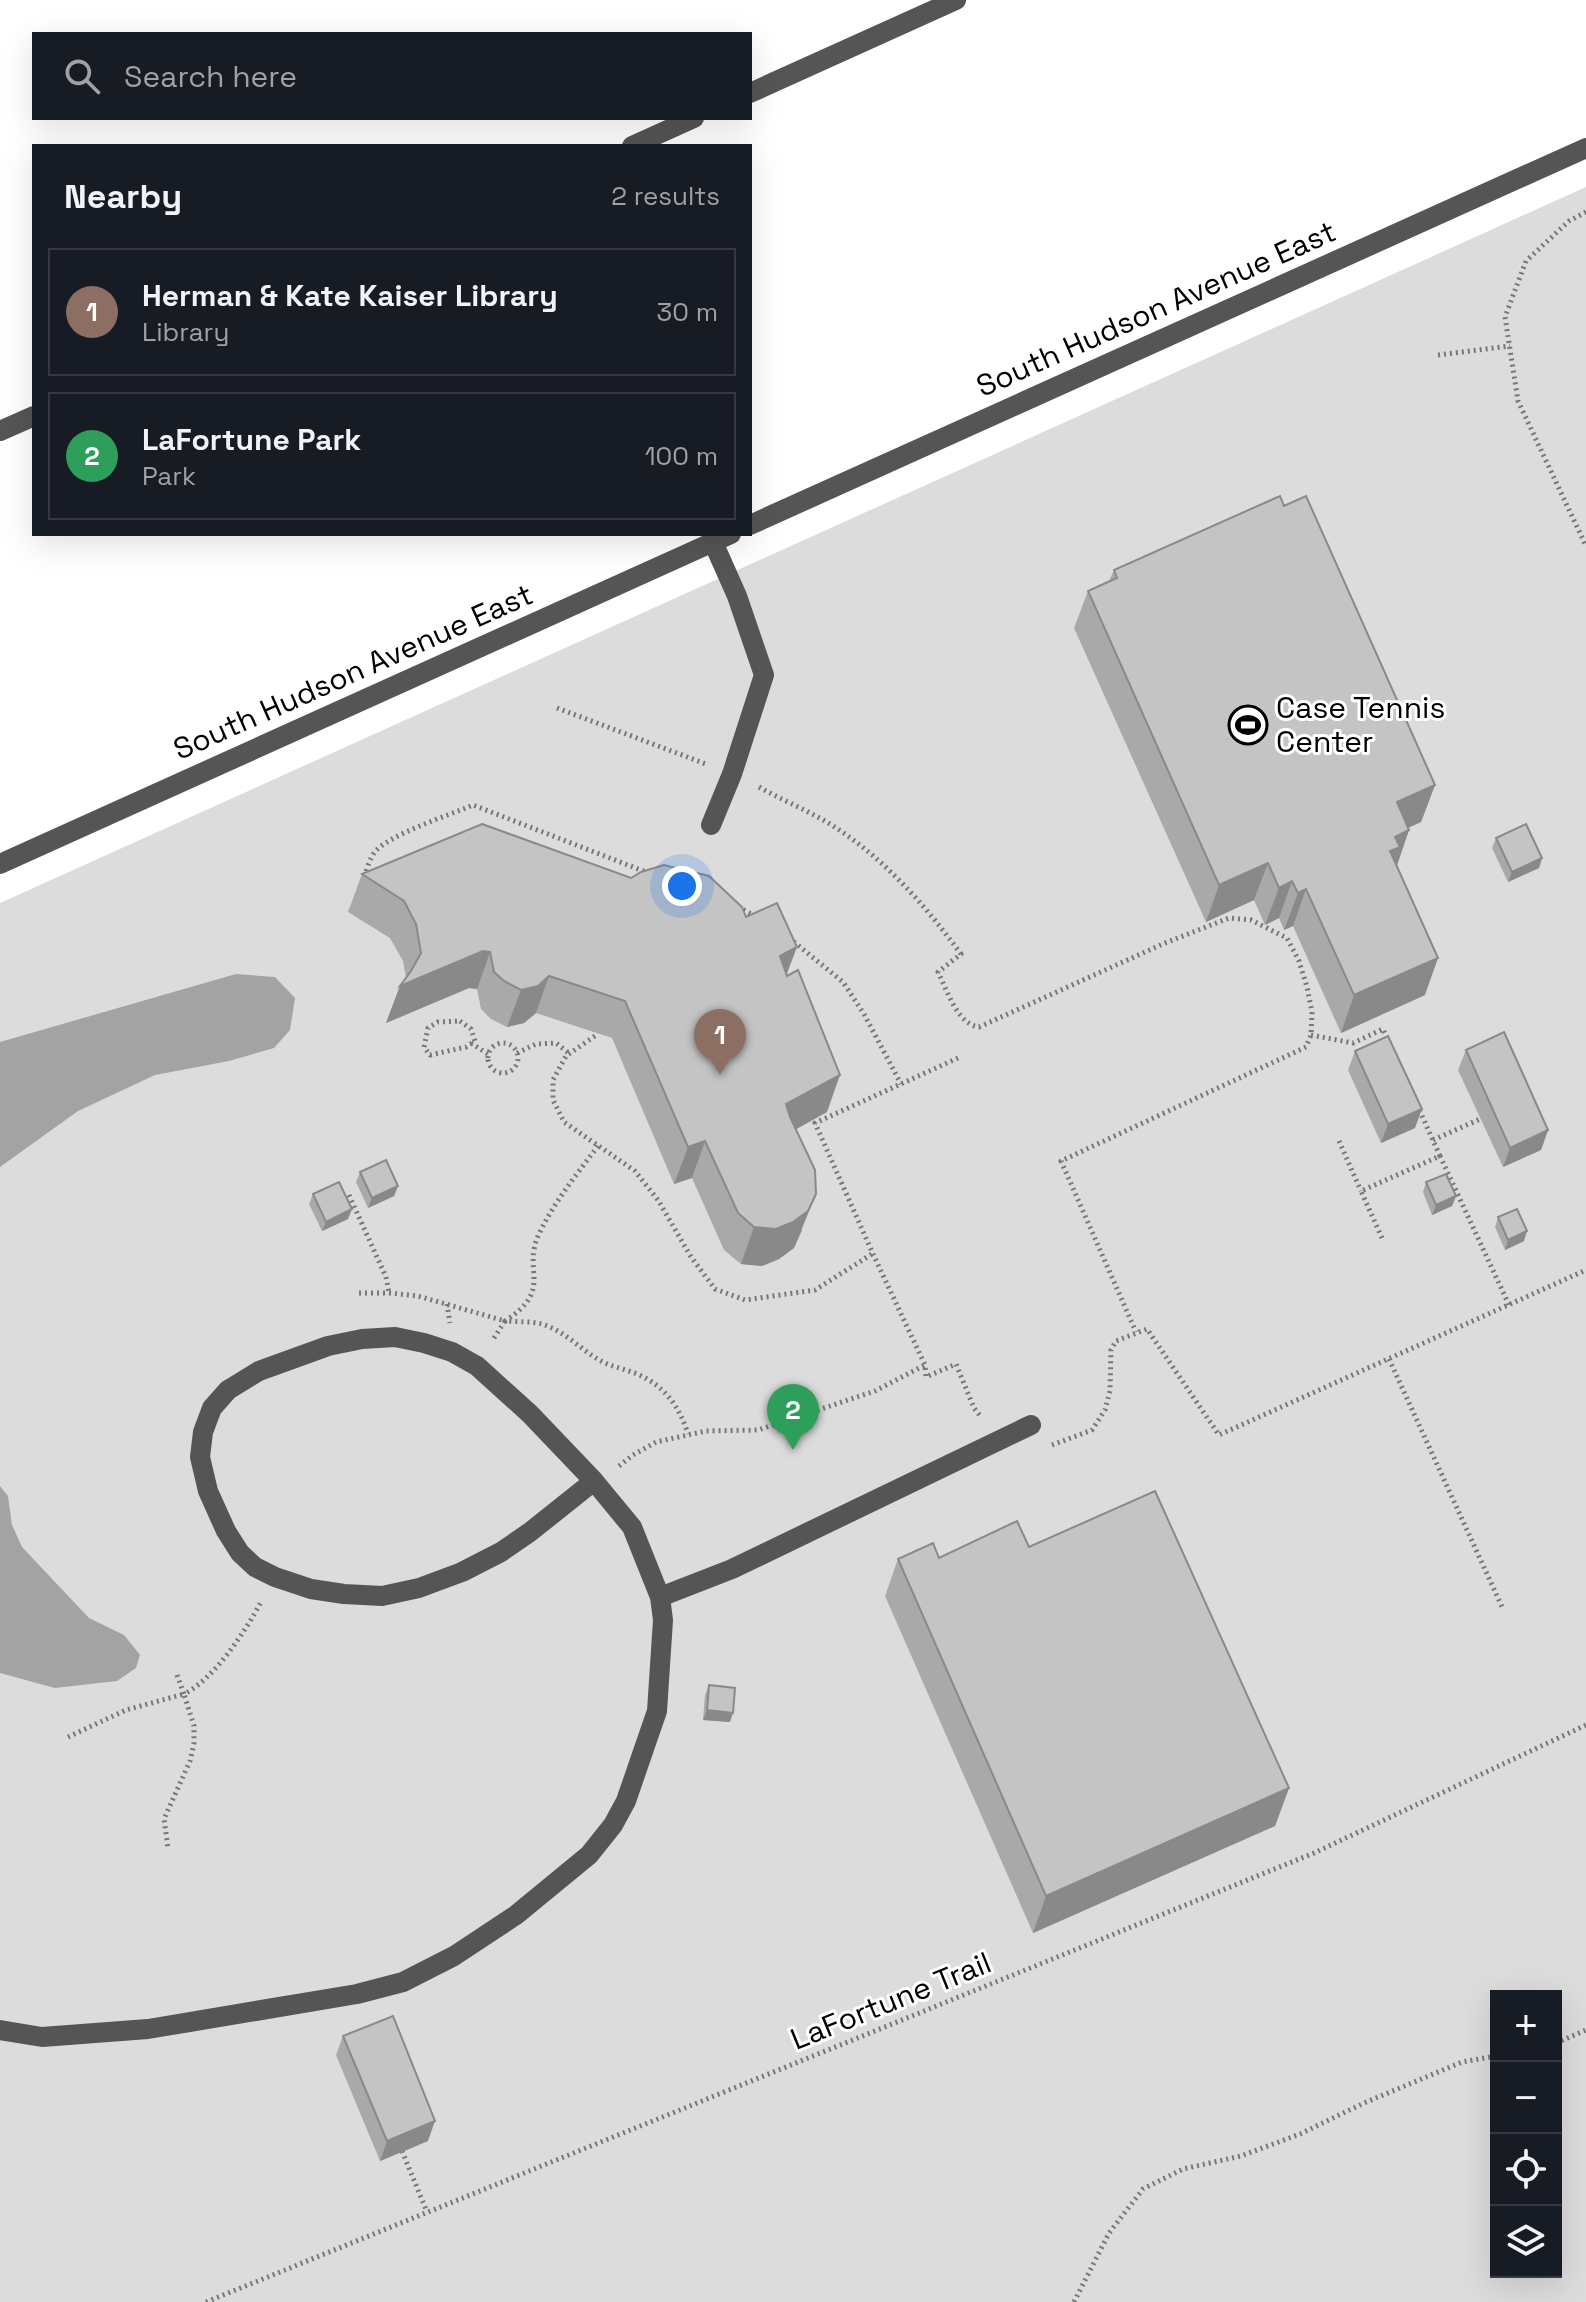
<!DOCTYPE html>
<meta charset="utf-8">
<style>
:root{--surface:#171b24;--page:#20242c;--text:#f1f3f6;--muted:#9ea1a6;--line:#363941;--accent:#7c3aed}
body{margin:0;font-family:"Space Grotesk",sans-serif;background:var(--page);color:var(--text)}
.controls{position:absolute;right:24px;bottom:24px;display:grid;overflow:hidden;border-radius:0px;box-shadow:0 8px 32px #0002}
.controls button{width:72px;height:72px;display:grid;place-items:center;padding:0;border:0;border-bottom:2px solid var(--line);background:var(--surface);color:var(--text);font:40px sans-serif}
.you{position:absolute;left:682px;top:886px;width:28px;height:28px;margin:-20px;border:6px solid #fff;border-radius:50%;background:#1a73e8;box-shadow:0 0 0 12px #1a73e833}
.badge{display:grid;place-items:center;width:52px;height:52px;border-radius:50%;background:var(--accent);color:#fff;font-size:26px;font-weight:700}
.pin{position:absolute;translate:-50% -66px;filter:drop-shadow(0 2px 4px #0008)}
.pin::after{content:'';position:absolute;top:42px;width:28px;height:24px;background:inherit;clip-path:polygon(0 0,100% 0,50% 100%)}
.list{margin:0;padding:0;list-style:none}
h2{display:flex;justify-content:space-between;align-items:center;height:104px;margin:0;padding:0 32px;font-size:34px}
h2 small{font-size:26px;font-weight:400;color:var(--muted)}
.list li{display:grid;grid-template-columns:52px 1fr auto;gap:24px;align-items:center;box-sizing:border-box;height:128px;margin:0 16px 16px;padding:0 16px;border:2px solid var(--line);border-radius:0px}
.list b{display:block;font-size:30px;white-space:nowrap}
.list p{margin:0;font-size:26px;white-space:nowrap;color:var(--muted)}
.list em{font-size:26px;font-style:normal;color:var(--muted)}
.icon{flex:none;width:44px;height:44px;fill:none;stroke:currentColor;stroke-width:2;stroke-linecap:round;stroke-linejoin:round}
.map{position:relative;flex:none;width:1586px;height:2302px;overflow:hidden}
.search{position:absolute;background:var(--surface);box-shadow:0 8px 32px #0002;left:32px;top:32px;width:720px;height:88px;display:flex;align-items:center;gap:20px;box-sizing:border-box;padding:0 28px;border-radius:0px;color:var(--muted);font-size:30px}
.panel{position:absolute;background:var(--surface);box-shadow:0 8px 32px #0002;left:32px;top:144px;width:720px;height:392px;border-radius:0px}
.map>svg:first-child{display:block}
.green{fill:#dcdcdc;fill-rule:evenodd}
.water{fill:#a3a3a3}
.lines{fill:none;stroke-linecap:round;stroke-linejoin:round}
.path{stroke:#777;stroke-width:5;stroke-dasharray:2 4;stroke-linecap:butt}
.minor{stroke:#555;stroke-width:20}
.wall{fill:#a9a9a9}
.shaded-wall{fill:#898989}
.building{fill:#c4c4c4;stroke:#898989;stroke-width:2}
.labels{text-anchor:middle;stroke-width:6;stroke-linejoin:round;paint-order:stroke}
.street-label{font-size:30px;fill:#000;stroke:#fff}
.poi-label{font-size:30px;fill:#000;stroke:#fff;text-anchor:start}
</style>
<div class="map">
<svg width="1586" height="2302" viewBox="0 0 1586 2302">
<rect width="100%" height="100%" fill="#fff"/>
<!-- green -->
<path class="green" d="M1586,187v2115h-1586v-1399zM1496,1996h60v276h-60z"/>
<!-- water -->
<path class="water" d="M236,974l39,3 20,21 -5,32 -16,18 -45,13 -74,14 -77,36 -78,56v-125z
M0,1486l8,10 4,29 10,22 67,71 35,17 16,20 -4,13 -19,13 -62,7 -55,-15z"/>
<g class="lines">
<!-- path -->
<path class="path" d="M1586,212l-17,9 -43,40 -21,56 13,84 68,145
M1438,355l72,-9
M557,708l149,56
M759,787c23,13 48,23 71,37 53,33 94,80 131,130l-23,18c9,18 19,52 41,55l186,-84 64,-25 22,2 36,18 12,23 8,26 5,25 -1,23 -5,12 -245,114 75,171
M365,877c1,-8 5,-18 9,-24 13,-18 76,-38 99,-48l173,67
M738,907l19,10
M789,938l54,44 21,32 37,70
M460,1021l11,8 4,12 -9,6 -36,8 -6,-8 4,-19 10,-6z
M1311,1035l42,8 30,-14 6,14
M595,1036l-29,20 -13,24v20l11,22 71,49 23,29 33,57 24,32 30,11 70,-10 57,-36
M488 1058a15 15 0 1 1 30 0a15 15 0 1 1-30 0Z
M471,1043l17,11
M517,1053l19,-9 20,-1 14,11
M958,1058l-143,65 58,131 52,111 1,12 30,-13 18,44 7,9
M1433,1140l47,-21
M1339,1141l22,50
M598,1146c-21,28 -44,56 -59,88 -18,38 16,54 -34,87 12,1 26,0 37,3 23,7 39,26 59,37 11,6 24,8 36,13 28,12 42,32 51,60
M1440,1156l69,149
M349,1195l37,82 3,16
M1382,1238l-21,-47 79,-35 -22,-49
M359,1293h30l29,3 87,25 -13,20
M447,1304l3,19
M1389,1359l114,250
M1052,1445l40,-15 13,-20 5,-19 1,-41 5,-9 31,-12 72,106 367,-165
M619,1466l14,-11 23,-13 50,-11 52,-1 117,-39 50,-26
M177,1675l7,19c30,-15 61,-62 77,-92
M68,1737l58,-27 58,-16 10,32v17l-4,18 -26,58 4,29
M1556,2043l30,-13
M402,2151l25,61
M206,2302l1108,-449 272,-128
M1074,2302l35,-69 34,-44 40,-20 58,-13 59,-22 64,-31 98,-41 34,-6"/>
<!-- minor -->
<path class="minor" d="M750,93l206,-93
M632,146l62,-28
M0,431l34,-15
M750,525l836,-377
M711,825l21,-51 32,-99 -27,-79 -24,-54
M0,864l731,-330
M660,1597l72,-28 299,-144
M0,2030l42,7 106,-8 209,-35 46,-12 51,-26 62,-41 73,-60 24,-30 13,-24 31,-90 6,-91 -3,-23 -28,-70 -38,-46 -64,-67 -53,-48 -25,-14 -28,-9 -29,-6 -33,2 -34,7 -69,25 -31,19 -16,18 -9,24 -3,25 8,34 18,40 14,22 15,14 20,10 36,12 33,5 38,2 37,-8 43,-16 39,-20 29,-20 64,-51"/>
</g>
<!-- wall -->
<path class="wall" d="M1284,506l151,279 -14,37 -13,6 1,2 -12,35 28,130 -84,38 -48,-107 -9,4 -5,-12 -14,7 -11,-25 -48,22 -132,-294 14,-37 21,-10 5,-11z
M1496,838l46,20 -3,10 -31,14 -16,-34z
M362,874l269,4 115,39 41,58 40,137 -31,17 6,102 -8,17 -15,11 -17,7 -21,-2 -17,-14 -32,-72 -18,6 -62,-146 -76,-25 -12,10 -17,4 -16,-8 -10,-10 -4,-20 -8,-1 -83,35 14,-37 6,-8 -3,-17 -13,-23 -42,-26z
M1466,1050l82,80 -7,20 -38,17 -45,-97z
M1355,1051l60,77 -34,15 -33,-73z
M360,1172l38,14 -4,10 -26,12 -12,-26z
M1426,1182l30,14 -4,10 -20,9 -9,-23z
M313,1194l35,25 -26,12 -13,-27z
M1498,1217l26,24 -19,9 -10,-23z
M1029,1547l260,241 -14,38 -242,107 -148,-337 13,-37 41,-1z
M709,1685l21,37 -27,-2 2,-25z
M343,2036l85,105 -48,20 -44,-106z"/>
<!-- shaded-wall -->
<path class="shaded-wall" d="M1435,785l-14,37 -38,17 14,-37z
M1409,830l-13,38 -19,20 18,-51z
M1542,858l-3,10 -31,14 4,-10z
M1268,863l-14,37 -48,22 13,-37z
M1292,881l-13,37 -14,7 14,-37z
M1306,889l-13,37 -9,4 14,-37z
M797,947l-14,37 -3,-28z
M483,951l7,1 -13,37 -8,-1 -83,35 14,-37z
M1438,958l-13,37 -84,38 13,-38z
M549,976l-13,37 -12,10 -17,4 14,-37z
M840,1075l-13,37 -54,30 13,-38z
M1422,1109l-7,19 -34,15 7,-19z
M1548,1130l-7,20 -38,17 7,-19z
M705,1141l-13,37 -18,6 14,-37z
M398,1186l-4,10 -26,12 4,-10z
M816,1194l-22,54 -15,11 -17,7 -21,-2 13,-37z
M1456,1196l-4,10 -20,9 4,-10z
M352,1209l-4,10 -26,12 4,-9z
M1527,1231l-3,10 -19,9 3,-10z
M707,1710l26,3 -3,9 -27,-2z
M1289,1788l-14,38 -242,107 13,-37z
M435,2121l-7,20 -48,20 7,-20z"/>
<!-- building -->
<path class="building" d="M1280,496l4,10 22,-10 129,289 -38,17 12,28 -14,7 5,10 -10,4 48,107 -84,37 -48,-106 -8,4 -6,-12 -13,7 -11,-25 -49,22 -131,-294 29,-13 -3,-8z
M482,824l149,54 10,-6 23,-7 45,11 33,31 4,10 31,-14 20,44 -17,9 7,20 11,-6 42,105 -54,29 4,13 25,53 1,24 -8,17 -15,11 -17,7 -22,-2 -16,-14 -33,-72 -17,6 -63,-146 -76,-25 -11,10 -17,4 -17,-9 -10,-9 -4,-20 -7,-1 -83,35 11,-15 10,-18 -5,-29 -12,-23 -42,-27z
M1526,824l16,34 -30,14 -16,-34z
M1504,1032l44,98 -38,18 -44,-98z
M1388,1036l34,73 -34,15 -33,-73z
M386,1160l12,26 -26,12 -12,-26z
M1446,1174l10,22 -20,9 -10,-23z
M339,1182l13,27 -26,13 -13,-28z
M1517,1209l10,22 -19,9 -10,-23z
M1155,1491l134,297 -243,108 -148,-337 35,-16 6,15 78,-37 12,26z
M709,1685l26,3 -2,25 -26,-3z
M393,2016l42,105 -48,20 -44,-105z"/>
<!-- icons -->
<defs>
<symbol id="stadium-ring" viewBox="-11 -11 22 22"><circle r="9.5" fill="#fff" stroke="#000" stroke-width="1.5"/><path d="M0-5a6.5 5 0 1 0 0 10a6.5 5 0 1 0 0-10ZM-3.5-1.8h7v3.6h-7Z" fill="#000"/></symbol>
</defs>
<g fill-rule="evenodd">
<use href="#stadium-ring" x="1226" y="703" width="44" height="44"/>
</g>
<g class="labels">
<!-- street labels -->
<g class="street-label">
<text transform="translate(1156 309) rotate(-24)" y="10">South Hudson Avenue East</text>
<text transform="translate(353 672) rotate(-24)" y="10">South Hudson Avenue East</text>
<text transform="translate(891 2001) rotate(-22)" y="10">LaFortune Trail</text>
</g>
<!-- poi labels -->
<g class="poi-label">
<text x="1276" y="718">Case Tennis<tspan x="1276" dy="34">Center</tspan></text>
</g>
</g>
</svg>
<div class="controls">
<button>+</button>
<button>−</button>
<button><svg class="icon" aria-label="locate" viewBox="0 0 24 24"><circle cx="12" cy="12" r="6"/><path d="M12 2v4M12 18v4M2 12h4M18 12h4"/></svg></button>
<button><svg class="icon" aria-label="layers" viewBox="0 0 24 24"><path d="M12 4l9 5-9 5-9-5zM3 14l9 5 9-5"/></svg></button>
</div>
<div class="you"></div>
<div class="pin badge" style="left:720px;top:1075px;background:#8d6e63">1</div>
<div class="pin badge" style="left:793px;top:1450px;background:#2e9e5b">2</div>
<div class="search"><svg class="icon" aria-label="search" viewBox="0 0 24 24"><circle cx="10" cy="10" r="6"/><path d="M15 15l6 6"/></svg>Search here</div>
<section class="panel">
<h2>Nearby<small>2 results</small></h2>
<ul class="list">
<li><span class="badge" style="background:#8d6e63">1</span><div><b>Herman &amp; Kate Kaiser Library</b><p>Library</p></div><em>30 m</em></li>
<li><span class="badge" style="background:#2e9e5b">2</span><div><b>LaFortune Park</b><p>Park</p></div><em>100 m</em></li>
</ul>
</section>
</div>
